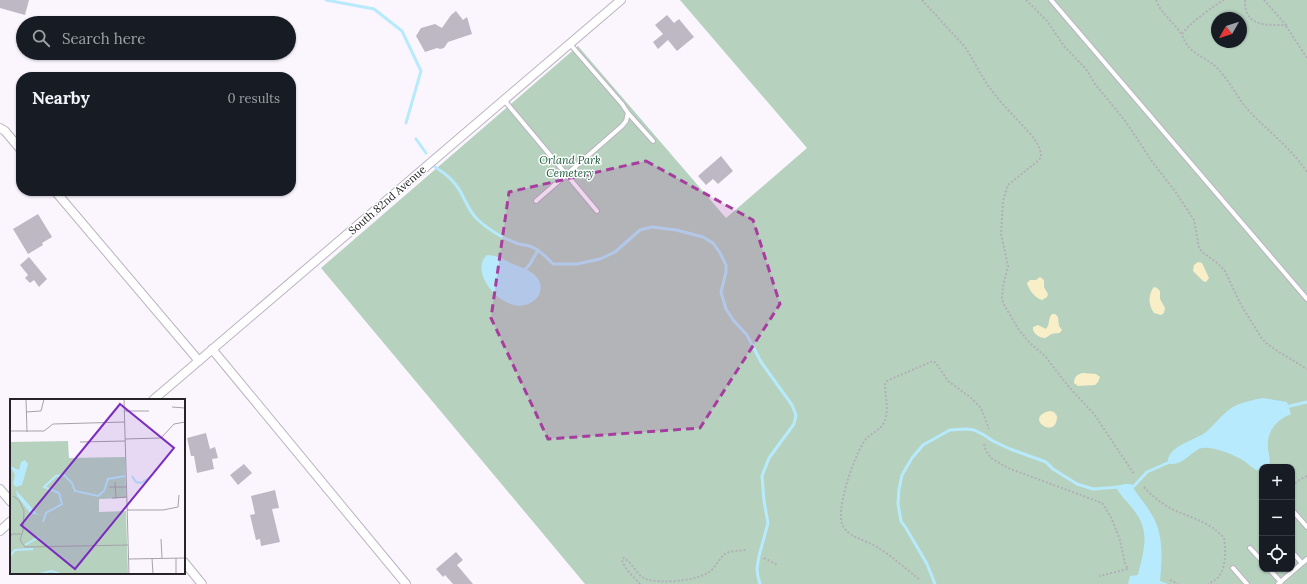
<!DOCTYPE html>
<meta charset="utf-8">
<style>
:root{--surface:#171b24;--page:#20242c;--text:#f1f3f6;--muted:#9ea1a6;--line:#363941}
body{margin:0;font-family:Lora,serif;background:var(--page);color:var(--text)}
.controls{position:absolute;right:12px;bottom:12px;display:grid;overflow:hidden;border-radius:8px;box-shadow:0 1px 3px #0004}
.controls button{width:36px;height:36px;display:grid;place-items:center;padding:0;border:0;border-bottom:1px solid var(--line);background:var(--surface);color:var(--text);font:20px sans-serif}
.compass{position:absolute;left:1211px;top:12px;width:36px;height:36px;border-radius:50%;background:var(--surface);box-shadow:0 1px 3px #0004;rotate:231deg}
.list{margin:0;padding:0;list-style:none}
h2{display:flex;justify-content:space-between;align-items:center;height:52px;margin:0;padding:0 16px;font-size:17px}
h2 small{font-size:13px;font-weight:400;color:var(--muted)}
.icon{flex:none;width:22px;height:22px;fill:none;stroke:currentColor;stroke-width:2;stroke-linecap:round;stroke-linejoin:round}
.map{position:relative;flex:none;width:1307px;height:584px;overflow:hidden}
.search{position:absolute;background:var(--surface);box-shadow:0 1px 3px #0004;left:16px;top:16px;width:280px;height:44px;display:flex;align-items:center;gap:10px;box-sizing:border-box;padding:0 14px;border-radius:22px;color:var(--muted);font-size:15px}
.panel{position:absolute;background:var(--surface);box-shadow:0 1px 3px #0004;left:16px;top:72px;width:280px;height:124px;border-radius:16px}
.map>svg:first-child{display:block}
.green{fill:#b6d2bf;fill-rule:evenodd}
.sand{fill:#f8efc9}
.water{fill:#b7eafc}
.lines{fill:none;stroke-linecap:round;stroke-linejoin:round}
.stream{stroke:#b7eafc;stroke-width:3}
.building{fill:#beb7c4}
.lane-casing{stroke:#bbb3c1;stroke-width:6}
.street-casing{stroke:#bbb3c1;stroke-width:10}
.path{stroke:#b3afb6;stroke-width:2;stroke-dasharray:2 2;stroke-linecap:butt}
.lane{stroke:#fff;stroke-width:4}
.street{stroke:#fff;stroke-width:8}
.marked{fill:#a73d9f;fill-opacity:0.2;stroke:#a73d9f;stroke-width:3;stroke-dasharray:8 5;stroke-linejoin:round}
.labels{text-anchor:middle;stroke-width:3;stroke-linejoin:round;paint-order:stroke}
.park-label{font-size:11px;font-style:italic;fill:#1a5c39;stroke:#fff}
.street-label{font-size:11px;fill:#262429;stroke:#fff}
.inset-river{fill:none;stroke:#b7eafc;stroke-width:2}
.inset-road{fill:none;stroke:#a6a2a9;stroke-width:1}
.view{fill:#7b2cbf;fill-opacity:0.15;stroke:#7b2cbf;stroke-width:2}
.inset-edge{fill:none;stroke:#262429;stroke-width:2}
</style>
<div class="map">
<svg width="1307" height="584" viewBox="0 0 1307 584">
<rect width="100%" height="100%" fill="#fbf6fe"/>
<!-- green -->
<path class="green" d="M680,0h627v584h-722l-264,-316 257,-222 148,172 81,-70zM1217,18h24v24h-24zM1262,467h30v102h-30z"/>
<!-- sand -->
<path class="sand" d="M1198,262l4,1 7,15 -3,4 -3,-1 -10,-10 1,-6z
M1040,277l4,3v7l4,7 -1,3 -5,3c-7,-2 -13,-10 -15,-17l3,-3h6z
M1154,287l3,1 3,3v8l5,9 -1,5 -3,2 -7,-2c-6,-8 -6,-19 0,-26z
M1052,314h3l3,3 1,9 3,4c-3,5 -5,2 -10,4 -2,0 -4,3 -7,4 -6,0 -13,-5 -12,-11l5,-2 8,4c4,-4 2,-11 6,-15z
M1083,373l13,1 4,3 -2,5 -3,3 -17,1 -4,-3c0,-6 3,-9 9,-10z
M1050,411l4,1 3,4c0,26 -35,1 -7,-5z"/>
<!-- water -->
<path class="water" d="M487,255c10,0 17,5 26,9 11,4 32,11 27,28 -1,4 -5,9 -10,11 -25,14 -63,-31 -43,-48z
M1263,398l24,4 4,12c-14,5 -25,18 -23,34 0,7 4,12 0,19h-6v3h-6c-5,-3 -10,-8 -15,-11 -9,-5 -35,-16 -44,-9 -9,6 -16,15 -27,14l-2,-2c-1,-16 28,-22 38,-30 9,-8 16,-18 27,-25 9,-5 20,-7 30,-9z
M1125,484h6c6,11 15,20 21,31 12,20 10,44 8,66l8,3h-40l2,-8 8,-1c6,-26 13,-44 -5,-66 -6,-8 -14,-14 -17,-23z"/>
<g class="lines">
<!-- stream -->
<path class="stream" d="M326,0l48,9 28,22 19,40 -15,52
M416,139l10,14
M435,167c8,5 15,10 21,18 8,10 11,24 21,34 12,11 27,20 42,25 5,1 11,1 15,4 8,4 13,10 19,16h24l23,-5 15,-7 25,-22 12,-3 24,3 27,7 10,6 7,10 6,12v7l-5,20 5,17 8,12 13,14 14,27 31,43 4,10 -2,9 -25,34 -7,18 2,25 4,22 -9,33 -2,12 1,9 2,7
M523,272l7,-8 8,-14
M1286,407l21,-5
M1130,487l4,-1 13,-14 25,-11
M935,584l-8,-20 -21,-36 -5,-7 -3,-17 1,-15 3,-14 10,-17 11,-13 27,-15 16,-1 8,1 10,5 9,6 17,8 36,13 7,7 24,15 16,5 27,-2"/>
</g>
<!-- building -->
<path class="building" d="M0,0h29l-4,15 -25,-7z
M456,11l7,9 4,-3 5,17 -24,8 -4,6 -4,1 -3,-1 -12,4 -9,-16 5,-8 14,-4 7,4 9,-13z
M667,15l7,8 5,-4 15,18 -17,14 -9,-11 -10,9 -5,-7 10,-8 -8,-9z
M721,156l12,15 -15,13 -5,-5 -7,6 -8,-9z
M38,214l14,23 -10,6 1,2 -15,9 -15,-25z
M29,257l18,22 -8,8 -5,-7 -4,3 -5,-5 3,-3 -8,-10z
M206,433l4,16 5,-2 3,11 -6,1 2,10 -17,4 -3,-17h-3l-4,-18z
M244,464l8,9 -14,12 -8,-10z
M275,490l4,18 -7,1 8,33 -19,4 -1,-7 -4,1 -6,-25 5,-1 -4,-18z
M456,552l7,8 -6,5 16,19h-20l-8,-9 -2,2 -7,-8z"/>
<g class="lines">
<defs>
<path id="lane" d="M1051,0l256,299
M570,44l52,60 6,9 25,28
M504,100l93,111
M536,201l86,-75 4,-5 2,-8
M1293,511l14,16
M1250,548l12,13
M1292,552l10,11
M1233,568l14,16
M1269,569l12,13
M1278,584l29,-25"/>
<path id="street" d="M0,128l5,3 16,19
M55,191l144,170
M212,349l194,235
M153,400l468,-400
M0,489l11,13
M0,531l11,-10
M184,562l18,22"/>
</defs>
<!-- lane casing -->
<use href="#lane" class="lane-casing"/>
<!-- street casing -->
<use href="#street" class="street-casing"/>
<!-- path -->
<path class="path" d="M922,0l43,47c8,12 14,25 22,37 11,16 25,30 38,44 7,8 16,17 16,29l-2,3 -31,25 -5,16 -2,33 7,32 -5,20 -1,12 1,5 16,27 11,13 15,13 23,30 26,28 40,60
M1026,0l21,21 17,25 22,23 9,15 31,38 27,41 22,28 19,29 5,28 3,4 14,10 9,9 16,34 20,32 5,6 13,9 28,17
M1156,0c5,14 18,22 26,35
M1224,0c-8,4 -40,27 -42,35 8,21 21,19 35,33 13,13 20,30 33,44 19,20 41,36 57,60
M1245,0c-1,27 21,25 41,25l-22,-25
M1286,26l21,32
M984,444l2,7 5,7 17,10 94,35 9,14 9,23 5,24 3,5 -29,7
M1292,486l7,-6 8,-4
M1144,487c9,10 19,18 32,24 17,7 35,12 48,27 2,11 2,29 -5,38 -3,4 -7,6 -11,8
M764,558l14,7
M919,579c-13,-10 -25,-21 -39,-30 -12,-9 -26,-9 -36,-21 -11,-14 11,-76 22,-89 6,-7 16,-9 19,-19 4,-10 0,-25 0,-36l2,-3 4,-2 42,-18 3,2 12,18 22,16 11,11 8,21
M1170,580l8,4
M640,584c-6,-7 -17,-16 -18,-25l2,-1c9,5 12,17 22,21 14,5 51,2 63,-7 5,-3 8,-9 12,-14 5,-8 16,-7 25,-8"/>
<!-- lane -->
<use href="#lane" class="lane"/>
<!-- street -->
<use href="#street" class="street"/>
</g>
<!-- marked area -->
<path class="marked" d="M646,161l107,59 27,84 -80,124 -152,11 -57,-121 18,-126z"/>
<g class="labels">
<!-- park labels -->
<g class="park-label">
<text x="570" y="164">Orland Park<tspan x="570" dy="13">Cemetery</tspan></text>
</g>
<!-- street labels -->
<g class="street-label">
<text transform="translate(387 200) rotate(-41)" y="4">South 82nd Avenue</text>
</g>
</g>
<!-- overview -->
<g transform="translate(10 399)">
<rect width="175" height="175" fill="#fbf6fe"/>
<path d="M58,42l1,17 56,-1 1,41 -27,1v13l27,-1 2,63h-118v-132z" fill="#b6d2bf"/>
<path d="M15,61l3,4 -6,21 -6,2 -3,-3 2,-9 -5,-9 9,4 2,-8zM6,91l21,24 7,2 -14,-3 -13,-17z" fill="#b7eafc"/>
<path class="inset-river" d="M122,77l4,6 5,1 8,-5M33,123l3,-9 16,-9 -3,-11 -15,-6 12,-11 8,-1 8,8 3,8 23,5 6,-5 4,-12 17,-3M15,146l14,-8M0,157l5,-6 18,-1M30,175l11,-3 10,3"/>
<path class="inset-road" d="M16,0l1,33M114,0l5,175M162,8l13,1M115,12h24M16,13l15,-1 3,-12M0,32h34l9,-7 72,-2M115,40l36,-1 13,-14 11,-2M70,43l45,-1M105,83l1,16M99,88h18M3,97l6,4 5,11 -1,20 -3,9 5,7 103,-2M102,99l15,-1M117,111h36l15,-3 1,-12M0,138l2,-3h10M151,140l1,19M142,159l1,16M166,159v16M119,160l56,-1"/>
<path class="view" d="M110,5l54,44 -99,121 -54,-44z"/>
<rect width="175" height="175" class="inset-edge"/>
</g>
</svg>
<div class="controls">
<button>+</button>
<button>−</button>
<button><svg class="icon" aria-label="locate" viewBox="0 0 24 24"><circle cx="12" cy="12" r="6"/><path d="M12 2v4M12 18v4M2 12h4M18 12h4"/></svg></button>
</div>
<svg class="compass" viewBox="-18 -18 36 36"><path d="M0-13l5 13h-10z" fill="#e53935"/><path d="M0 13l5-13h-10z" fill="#9ea1a6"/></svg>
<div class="search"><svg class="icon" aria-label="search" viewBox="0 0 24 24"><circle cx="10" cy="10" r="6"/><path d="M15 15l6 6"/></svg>Search here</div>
<section class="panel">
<h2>Nearby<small>0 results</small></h2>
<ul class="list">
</ul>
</section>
</div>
